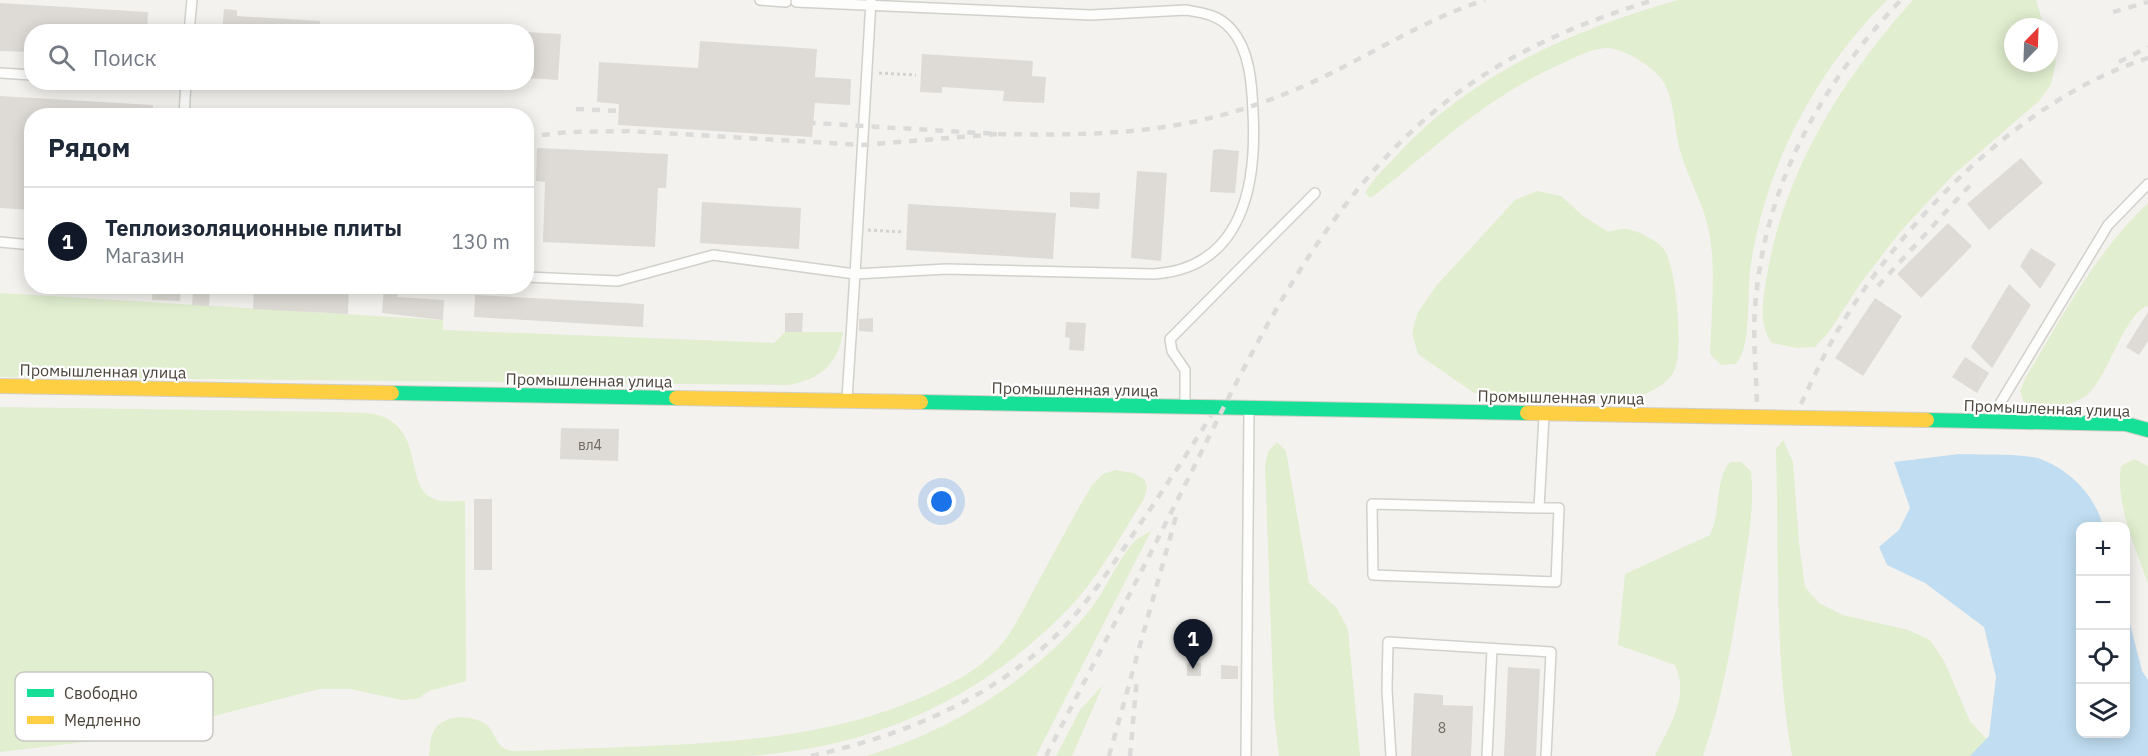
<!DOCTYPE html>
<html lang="ru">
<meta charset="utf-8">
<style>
:root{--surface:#fff;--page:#f2f2f3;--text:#1f2937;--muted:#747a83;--line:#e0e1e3;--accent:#111827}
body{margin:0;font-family:"IBM Plex Sans",sans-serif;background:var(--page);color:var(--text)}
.controls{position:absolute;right:18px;bottom:18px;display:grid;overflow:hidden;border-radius:12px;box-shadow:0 3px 15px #0003}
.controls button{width:54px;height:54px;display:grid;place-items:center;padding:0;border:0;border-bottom:2px solid var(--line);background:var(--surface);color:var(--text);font:30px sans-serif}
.compass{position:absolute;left:2004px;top:18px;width:54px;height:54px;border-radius:50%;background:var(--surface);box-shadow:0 3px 15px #0003;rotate:23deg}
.you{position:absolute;left:942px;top:502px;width:21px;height:21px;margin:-15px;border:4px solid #fff;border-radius:50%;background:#1a73e8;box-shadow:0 0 0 9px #1a73e833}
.badge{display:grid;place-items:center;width:39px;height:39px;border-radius:50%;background:var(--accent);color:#fff;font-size:20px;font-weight:700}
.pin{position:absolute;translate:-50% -50px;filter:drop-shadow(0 2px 3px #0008)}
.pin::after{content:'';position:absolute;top:32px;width:21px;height:18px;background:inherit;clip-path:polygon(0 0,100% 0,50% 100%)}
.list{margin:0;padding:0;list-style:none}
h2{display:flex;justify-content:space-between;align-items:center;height:78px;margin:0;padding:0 24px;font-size:26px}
h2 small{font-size:20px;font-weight:400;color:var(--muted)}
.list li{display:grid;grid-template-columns:39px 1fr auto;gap:18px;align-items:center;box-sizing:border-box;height:108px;padding:0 24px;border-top:2px solid var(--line)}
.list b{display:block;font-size:22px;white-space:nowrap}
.list p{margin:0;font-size:20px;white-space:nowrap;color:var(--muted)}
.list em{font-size:20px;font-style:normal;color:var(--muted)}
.icon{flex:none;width:33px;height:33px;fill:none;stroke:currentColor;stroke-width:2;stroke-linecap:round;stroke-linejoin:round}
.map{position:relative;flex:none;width:2148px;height:756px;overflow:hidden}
.search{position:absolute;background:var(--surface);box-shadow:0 3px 15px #0003;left:24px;top:24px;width:510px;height:66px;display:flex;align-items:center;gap:15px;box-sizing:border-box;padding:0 21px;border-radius:24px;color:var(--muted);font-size:22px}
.panel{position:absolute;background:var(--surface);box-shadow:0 3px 15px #0003;left:24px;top:108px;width:510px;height:186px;border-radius:24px}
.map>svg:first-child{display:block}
.green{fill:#e1eecf}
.water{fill:#c0ddf1}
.building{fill:#dedbd6}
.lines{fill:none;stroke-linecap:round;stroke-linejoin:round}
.lane-casing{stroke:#d2d0cb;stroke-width:12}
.fast-casing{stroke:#d3cfc5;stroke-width:16}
.slow-casing{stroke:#d3cfc5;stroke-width:16}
.path{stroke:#d3d2cc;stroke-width:3;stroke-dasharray:3 3;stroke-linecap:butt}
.lane{stroke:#fdfdfc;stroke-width:9}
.fast{stroke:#16e098;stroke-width:14}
.slow{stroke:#ffcf43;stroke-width:14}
.rail{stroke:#dbdbda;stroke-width:4.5;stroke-dasharray:8 8;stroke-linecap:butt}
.labels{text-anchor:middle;stroke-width:4.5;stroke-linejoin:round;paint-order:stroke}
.number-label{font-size:14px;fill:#706a61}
.street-label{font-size:16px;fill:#4b4439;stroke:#fff}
.key{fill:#fff;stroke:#c9c7c4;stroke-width:1.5}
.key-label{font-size:16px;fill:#4b4439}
</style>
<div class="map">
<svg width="2148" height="756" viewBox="0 0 2148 756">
<rect width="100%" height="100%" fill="#f4f2ee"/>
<!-- green -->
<path class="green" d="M1678,0h209c-71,71 -120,163 -136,263 -5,27 2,82 -15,101l-15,1 -11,-11c1,-41 7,-87 -2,-127 -6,-27 -21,-51 -28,-77 -6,-21 -5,-48 -16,-67 -8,-15 -39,-34 -56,-35 -13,-1 -32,9 -43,14 -75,33 -124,80 -186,130l-9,6 -5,-5c8,-14 21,-26 32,-38 74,-81 178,-126 281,-155z
M1913,0h123l8,27h-31v36h36v-22l7,21 -5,22 -11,16 -88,76 -52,56 -40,52 -31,48 -14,15 -18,1 -25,-5c-14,-19 -9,-40 -6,-62 17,-108 75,-201 147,-281z
M1537,191l24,5 21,19 26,17c5,-1 13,-4 18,-3 11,1 30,11 37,19 14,16 20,102 12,121 -6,14 -20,20 -32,26l-169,-2 -56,-39 -6,-21 5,-19 19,-28 79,-86z
M2148,203v103c-22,5 -40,70 -59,87 -7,7 -15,9 -24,12 -14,4 -27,3 -41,-3l-4,-11 5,-12c37,-62 70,-126 123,-176z
M0,293l443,27v10l331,13 11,-11h58c-5,32 -22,47 -54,53l-789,-8z
M0,407l341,5c12,1 26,0 37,3 47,14 26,69 54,83 9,5 23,3 33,3l1,180 -37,10 -12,8 -15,1 -52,-11h-31l-183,47 -136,16z
M1783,440l10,22 6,81 6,44 14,16 24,12 65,15 22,10 14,21 26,60 32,35h-210c-18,-100 -13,-206 -16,-307z
M1277,442l9,9 23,132 27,24 12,22 12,127h-81l-5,-42 -9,-249 3,-13z
M2134,459l14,7v118c-12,-36 -33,-79 -27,-118z
M1730,462h11l10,9c4,39 -4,76 -10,114 -9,58 -19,115 -38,171h-48c14,-30 35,-58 20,-91l-57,-20 7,-71 85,-39c11,-22 5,-58 20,-73z
M1115,470l18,3 11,6 3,8 -3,12c-24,37 -45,79 -77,111 -87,90 -197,139 -321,146 -38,0 -76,0 -113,0 -68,0 -136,0 -204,0 1,-9 1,-20 6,-27 11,-16 39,-14 52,-4 8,7 9,21 21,25 6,2 16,0 23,1 134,-8 278,0 402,-59 18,-9 39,-19 54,-33 24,-20 35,-48 50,-75 18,-33 36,-67 55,-99l11,-11z
M1151,531l-115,225h-170c86,-25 167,-77 224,-146 16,-20 29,-53 45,-69 4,-4 11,-7 16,-10z
M1103,685l-31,71h-16l24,-46z"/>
<!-- water -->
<path class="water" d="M1959,454c20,1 68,-1 84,6 29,12 52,36 60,66h-23v208h46v-126l16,63 6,9v76h-178l19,-20 7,-59 -12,-50 -59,-44 -38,-18 -8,-18 20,-17 11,-22 -16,-46z"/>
<!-- building -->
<path class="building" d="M0,3l148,9 -1,20h-115v20l-32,-1z
M224,9l13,1v6l83,5 -1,11h-97z
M526,32l35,2 -3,46 -32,-2z
M700,41l117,8 -2,28 36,2 -1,26 -35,-2 -3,34 -194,-12 1,-21 -22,-2 2,-40 99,6z
M922,54l111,7 -1,15 14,1 -2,26 -41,-2 1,-10 -62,-4v6l-22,-1z
M0,96l153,9 -1,11h-120v94l-32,-2z
M537,148l131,6 -2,34h-8l-3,59 -112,-5 2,-60 -9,-1z
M1219,149l20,2 -4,42 -25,-1 3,-42z
M2021,158l22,25 -54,47 -22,-26z
M1137,171l30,2 -6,88 -30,-3z
M1070,192l30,1 -1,16 -29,-2z
M702,202l99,6 -2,41 -99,-6z
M908,204l148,9 -3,46 -147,-9z
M1948,223l24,23 -51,52 -24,-24z
M2031,248l25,16 -16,25 -20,-23z
M2009,284l22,21 -39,63 -21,-21z
M153,286h28l-1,15 -28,-1z
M254,286h95l-1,28 -95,-5z
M384,286h14l-1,11 47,3 -1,20 -61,-7z
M193,291l17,1 -1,14 -17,-1z
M475,295l169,9 -1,23 -169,-10z
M1875,298l27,18 -39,60 -28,-18z
M2148,312v29l-9,14 -13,-8z
M785,313h18l-1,19h-17z
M873,318v14l-14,-1v-12z
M1066,322l20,1 -2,28 -15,-1 1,-12 -5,-1z
M1965,357l24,16 -12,20 -25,-16z
M561,428l58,1 -1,32 -58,-2z
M474,499h18v71h-18z
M1187,663h14v13h-14z
M1221,665l17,1v13h-17z
M1508,667l32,2 -4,87h-32z
M1414,693l29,2v10l30,1 -2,50h-60z"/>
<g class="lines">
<defs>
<path id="lane" d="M760,0l26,2
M796,2l295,13 95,-5c18,3 33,5 45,19 19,21 21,56 22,83 4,72 -10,156 -99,162l-208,-5 -91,5 -8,125
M189,32l3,-32
M0,73l32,2
M160,82l26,2
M184,116l2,-34
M0,242l32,3
M526,277l92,4 95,-26 142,19 16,-274
M1185,405v-35l-13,-19 -2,-12 145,-146
M1990,420l118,-195 40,-41
M1539,508l-167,-4 1,71 183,7 3,-74h-20l5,-92
M1246,756l3,-345
M1391,756l-4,-66 1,-48 163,10 -5,104
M1487,756l5,-107"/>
<path id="fast" d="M392,393l284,5
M921,402l606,11
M1927,420l199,4 22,6"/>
<path id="slow" d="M0,386l392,7
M676,398l245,4
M1527,413l400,7"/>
</defs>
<!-- lane casing -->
<use href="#lane" class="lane-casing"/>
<!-- fast casing -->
<use href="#fast" class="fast-casing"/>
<!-- slow casing -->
<use href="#slow" class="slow-casing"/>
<!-- path -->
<path class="path" d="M879,73l37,2
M868,230l36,2"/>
<!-- lane -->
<use href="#lane" class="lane"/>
<!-- fast -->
<use href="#fast" class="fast"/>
<!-- slow -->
<use href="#slow" class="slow"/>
<!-- rail -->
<path class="rail" d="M2113,12l35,-10
M2119,62l29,-15
M576,109l43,2
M998,134c117,2 198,-1 306,-48 61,-27 118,-66 181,-86
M526,137l42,-5 62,-1 232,14 136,-11 -185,-11
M1878,286l95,-104
M1757,402c-1,-35 -5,-70 -1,-105 11,-116 66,-214 145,-297
M1801,404c12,-25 23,-50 37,-74 66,-111 184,-232 310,-272
M811,756c81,-18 157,-47 222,-100 43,-34 73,-81 103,-126 26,-38 51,-76 75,-114
M1046,756c48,-93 96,-185 143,-279 70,-141 142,-293 274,-388 57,-41 124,-69 191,-89
M1109,756l68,-243
M1130,756l7,-79"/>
</g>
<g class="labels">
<!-- number labels -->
<g class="number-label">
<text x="590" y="450">вл4</text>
<text x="1442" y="733">8</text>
</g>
<!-- street labels -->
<g class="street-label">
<text transform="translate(103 371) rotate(1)" y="6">Промышленная улица</text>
<text transform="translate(589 380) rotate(1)" y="6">Промышленная улица</text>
<text transform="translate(1075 389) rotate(1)" y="6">Промышленная улица</text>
<text transform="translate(1561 397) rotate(1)" y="6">Промышленная улица</text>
<text transform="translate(2047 408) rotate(2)" y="6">Промышленная улица</text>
</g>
</g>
<!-- legend -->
<rect x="15" y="672" width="198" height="69" rx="9" class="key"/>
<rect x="27" y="689" width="27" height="8" fill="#16e098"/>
<rect x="27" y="716" width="27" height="8" fill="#ffcf43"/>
<g class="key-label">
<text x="64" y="699">Свободно</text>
<text x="64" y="726">Медленно</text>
</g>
</svg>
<div class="controls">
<button>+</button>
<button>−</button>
<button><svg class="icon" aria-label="locate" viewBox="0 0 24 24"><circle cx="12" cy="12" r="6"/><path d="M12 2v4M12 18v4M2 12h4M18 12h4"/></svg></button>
<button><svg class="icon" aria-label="layers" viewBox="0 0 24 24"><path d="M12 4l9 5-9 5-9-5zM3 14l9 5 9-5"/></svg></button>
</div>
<svg class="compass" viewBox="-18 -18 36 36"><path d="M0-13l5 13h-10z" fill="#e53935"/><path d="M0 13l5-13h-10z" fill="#747a83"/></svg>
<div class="you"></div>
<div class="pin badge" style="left:1193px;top:669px">1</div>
<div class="search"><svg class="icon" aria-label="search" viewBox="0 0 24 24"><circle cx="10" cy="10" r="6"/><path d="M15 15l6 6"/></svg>Поиск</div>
<section class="panel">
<h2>Рядом<small></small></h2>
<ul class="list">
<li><span class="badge">1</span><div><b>Теплоизоляционные плиты</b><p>Магазин</p></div><em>130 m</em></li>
</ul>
</section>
</div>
